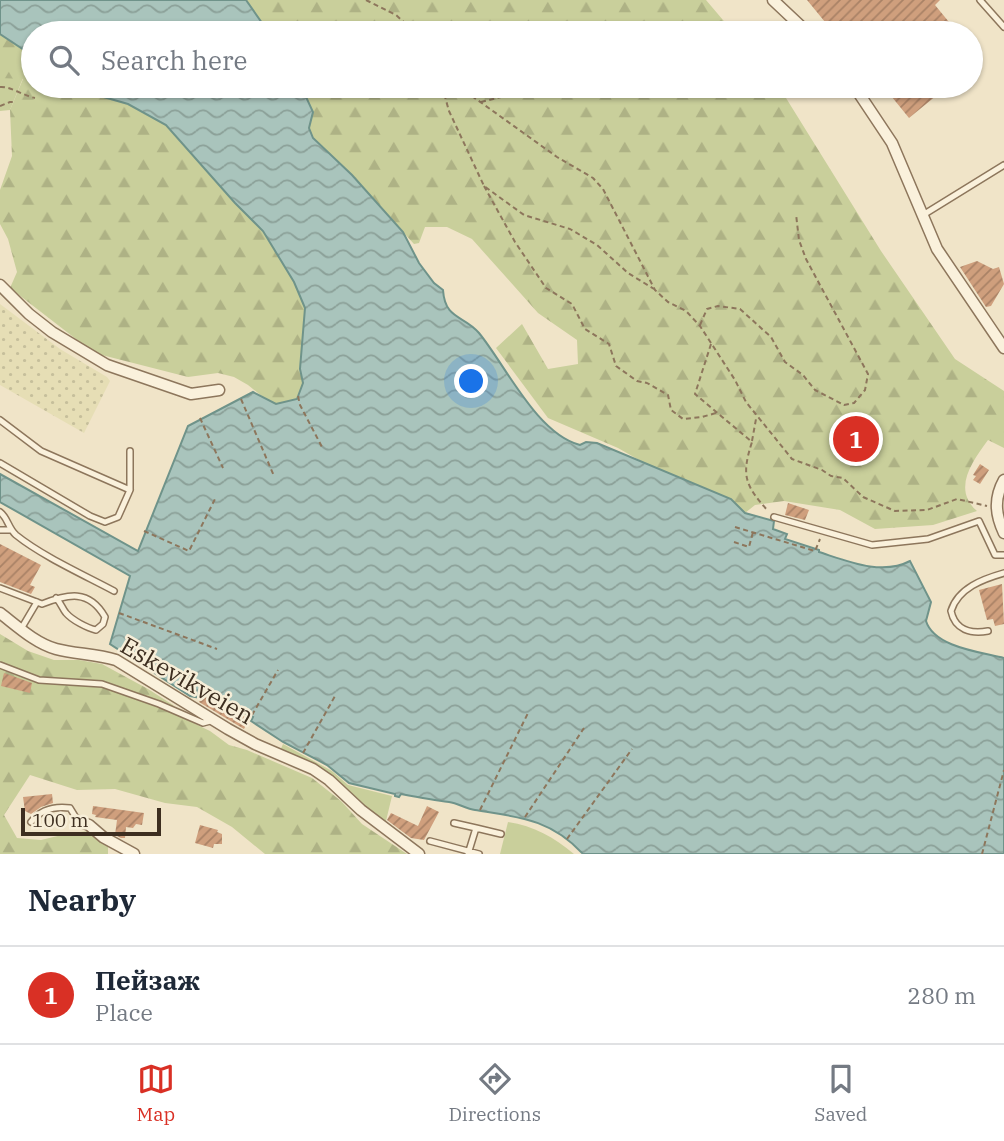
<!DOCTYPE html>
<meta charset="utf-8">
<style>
:root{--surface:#fff;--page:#f6f6f7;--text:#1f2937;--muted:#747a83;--line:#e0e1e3;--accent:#d93025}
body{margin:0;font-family:"IBM Plex Serif",serif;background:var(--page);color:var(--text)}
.scale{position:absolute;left:21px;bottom:18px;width:140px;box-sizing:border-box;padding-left:7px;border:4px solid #3d2e20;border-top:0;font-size:19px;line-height:24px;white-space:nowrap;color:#3d2e20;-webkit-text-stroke:5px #f7eed8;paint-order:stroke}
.you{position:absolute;left:472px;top:382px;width:24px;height:24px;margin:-18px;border:5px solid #fff;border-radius:50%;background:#1a73e8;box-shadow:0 0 0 10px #1a73e833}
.badge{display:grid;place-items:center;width:46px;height:46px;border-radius:50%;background:var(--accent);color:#fff;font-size:23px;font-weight:700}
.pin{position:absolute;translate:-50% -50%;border:4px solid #fff;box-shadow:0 2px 7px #0006}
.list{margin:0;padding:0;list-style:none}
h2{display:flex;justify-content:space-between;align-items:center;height:91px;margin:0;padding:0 28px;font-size:30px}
h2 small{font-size:23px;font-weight:400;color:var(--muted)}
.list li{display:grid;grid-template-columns:46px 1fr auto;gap:21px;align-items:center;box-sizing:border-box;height:98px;padding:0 28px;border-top:2px solid var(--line)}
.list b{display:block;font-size:26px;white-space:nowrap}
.list p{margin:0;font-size:23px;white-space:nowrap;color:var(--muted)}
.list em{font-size:23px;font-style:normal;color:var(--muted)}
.icon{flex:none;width:38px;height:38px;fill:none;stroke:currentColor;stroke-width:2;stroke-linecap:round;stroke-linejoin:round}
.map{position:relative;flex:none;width:1004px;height:854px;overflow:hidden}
.search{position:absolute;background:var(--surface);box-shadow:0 2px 5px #0004;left:21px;right:21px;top:21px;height:77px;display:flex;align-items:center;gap:18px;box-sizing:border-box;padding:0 24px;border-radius:38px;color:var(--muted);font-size:26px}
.sheet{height:189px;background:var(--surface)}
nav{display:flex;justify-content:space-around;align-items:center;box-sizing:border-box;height:98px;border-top:2px solid var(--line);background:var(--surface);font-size:19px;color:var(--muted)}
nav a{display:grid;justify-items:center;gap:4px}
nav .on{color:var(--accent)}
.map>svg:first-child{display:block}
.farmland{fill:url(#farmland-dots)}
.green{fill:#c9cf9b}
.forest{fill:url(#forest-firs)}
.water{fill:url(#water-waves);stroke:#6f938a;stroke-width:2}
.building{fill:url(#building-hatch)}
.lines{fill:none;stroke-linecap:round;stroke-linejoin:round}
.lane-casing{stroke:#8d765c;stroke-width:8}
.street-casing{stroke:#8d765c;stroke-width:13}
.path{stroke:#8d765c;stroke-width:2;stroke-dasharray:5 3.5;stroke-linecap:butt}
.lane{stroke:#faf1dc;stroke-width:5}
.street{stroke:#faf1dc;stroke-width:10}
.labels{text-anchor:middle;stroke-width:5;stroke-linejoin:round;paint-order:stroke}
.street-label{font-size:24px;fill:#3d2e20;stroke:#f7eed8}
</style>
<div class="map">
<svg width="1004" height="854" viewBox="0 0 1004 854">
<defs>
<pattern id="farmland-dots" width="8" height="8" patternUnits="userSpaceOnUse" patternTransform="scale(1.75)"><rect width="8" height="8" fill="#e6deb5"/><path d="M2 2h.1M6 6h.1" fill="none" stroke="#c6bf9b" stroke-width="1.8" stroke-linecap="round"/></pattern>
<pattern id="forest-firs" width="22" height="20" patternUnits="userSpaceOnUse" patternTransform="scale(1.75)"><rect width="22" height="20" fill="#c9cf9b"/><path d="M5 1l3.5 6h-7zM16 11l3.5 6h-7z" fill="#aeb285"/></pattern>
<pattern id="water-waves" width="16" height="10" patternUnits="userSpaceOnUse" patternTransform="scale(1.75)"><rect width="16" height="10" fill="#a9c4bc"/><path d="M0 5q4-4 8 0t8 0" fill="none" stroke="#8ba098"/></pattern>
<pattern id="building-hatch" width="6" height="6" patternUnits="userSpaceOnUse" patternTransform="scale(1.75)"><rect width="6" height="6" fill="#cf9f7d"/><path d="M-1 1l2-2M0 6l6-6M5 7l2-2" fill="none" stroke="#a98266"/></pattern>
</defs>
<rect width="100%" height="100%" fill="#f0e4c8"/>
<!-- farmland -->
<path class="farmland" d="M0,304l60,45 47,28 3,4 -26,52 -84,-48z"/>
<!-- green -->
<path class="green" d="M0,78h23l-13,32 -10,1z
M283,744l49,27 16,14 44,11 -7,29c-16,-13 -29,-29 -45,-43 -16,-15 -41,-22 -60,-31z
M508,822c26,4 46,15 66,32h-74z"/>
<!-- forest -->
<path class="forest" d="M243,0h463l28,33h-464z
M0,34l33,22v30h32l48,12 38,17 15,10 12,11 57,67 28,28 31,51 11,26 -5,61 3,14 -6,16 -21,5 -7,-2 -21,-17 -14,-8 -16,-4 -30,4 -94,-24 -84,-65 7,-16 -9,-33 -8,-15v-34l12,-34 -2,-46 13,-31 -23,-1z
M290,86h487l9,12 95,153 74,108 49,32v57l-16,-8c-16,22 -36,49 -11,71l-44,14 -58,4 -35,-19 -56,-9 -29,4 -10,8 -92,-45 -35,-20 -70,-30 -52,-70 26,-24 26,45 30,-5 -1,-24 -39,-27 -66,-74 -25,-12h-22l-6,16 -5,1 -73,-79 -41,-15z
M0,634l28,17 26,9h25l23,4 46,25 25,16 10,13 27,13 19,14 18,5 65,28 29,23 21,23 45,30h-142l-33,-27 -35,-20 -32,-4 -50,-14 -38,1 -47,-15 -26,40 13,23 24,2 29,-7 20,-2 18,14v9h-108z"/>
<!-- water -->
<path class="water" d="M0,0h246l23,33h-236v23l-33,-22z
M65,86h236l12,26 -4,16 4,10 39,37 51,57 16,31 15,20 9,7c2,30 21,25 36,43 27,33 58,101 101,112l6,-3 11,1 134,56 14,14 29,8 -1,8 14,5 -2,5 34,11v2c28,9 63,24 91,9l21,41 -5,19c8,26 54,31 78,37v196h-421c-32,-35 -64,-37 -108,-44 -9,-1 -17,-7 -26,-8 -16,-2 -32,-5 -48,-8l-2,3 -4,-1v-2l-46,-11 -22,-18 -44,-23 -32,-21 2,-4 -21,-10 -3,5v-5l-25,-13 -4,4 -10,-2 -80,-52 20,-68 -130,-74v-28l138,77 50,-125 65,-34 23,12 21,-5 6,-16 -3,-14 5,-61 -11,-26 -31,-51 -28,-28 -69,-78 -38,-21z"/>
<!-- building -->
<path class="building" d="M807,0h133l-5,5 23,28h-124z
M883,86h65l-39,32z
M977,261l16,8 6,-2 5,17 -13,22 -5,1 -26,-40z
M980,464l9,6 -9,14 -7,-4 3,-4 -3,-1z
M788,503l21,7 -4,10 -20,-5z
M0,544l41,21 -11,20 5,2 -4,7 -31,-12z
M1002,584l2,40 -9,2 -2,-7 -6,1 -8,-30z
M4,673l28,10 -2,10 -29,-7z
M203,695l46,24 -5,10 -45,-27z
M52,794l1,9 -12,4 -10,7 -6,-3 -2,-14z
M93,806l51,7 -2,12 -6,-1 -3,4 -7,-1 -1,11h-4l-6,-3 2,-15 -22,-3 1,-2 -4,-1z
M427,806l12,6 -15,28 -13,-2 -24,-18 4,-7 27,13z
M200,825l18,5 -1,2 5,2v10h-8l-1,4 -18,-5z"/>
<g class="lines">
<defs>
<path id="lane" d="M980,0l24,27
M923,215l81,-50
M0,420l41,31 89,39
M0,463l90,53 15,6 13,-5 12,-27v-39
M0,512c8,6 8,16 16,23 26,21 68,40 98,56
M774,517l98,28 56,-6 51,-18 16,34h9
M0,530h11
M0,588l42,16c26,-10 47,-15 63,13l-2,7 -7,6c-9,-2 -24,-10 -30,-17 -4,-5 -5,-10 -10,-15
M21,629l16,-27
M988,631c-17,3 -33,-1 -37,-20 7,-23 32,-32 53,-38
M0,665l39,15 63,4 57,20 44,19 11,-3
M31,822c10,-13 23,-16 39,-14l8,13
M454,823l22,5
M430,841l49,13
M468,854l8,-26 25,6"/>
<path id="street" d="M773,0l35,33
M854,86l38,57 45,106 67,99
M0,285l29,29 23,18 55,33 84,29 28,-4
M1004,480c-10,18 -9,34 0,53
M0,613c17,13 35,30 56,36 19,5 40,5 60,11l112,69 27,15 58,25 16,11 32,30 58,44
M78,821l11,4 14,12 31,17"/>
</defs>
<!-- lane casing -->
<use href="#lane" class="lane-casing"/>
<!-- street casing -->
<use href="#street" class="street-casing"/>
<!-- path -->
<path class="path" d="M366,0l30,15 20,18
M442,86l7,25 35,75 40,29 46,14 27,16 31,28 26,16
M458,86l99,71 36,21 10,11 52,101 13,12 18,9 14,15 35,54 11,22 46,57 30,11 9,6 12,2 20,19 32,14 32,-1 30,-11 30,7
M0,87c10,-1 24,9 35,11
M481,102l24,-6 11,-10
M0,106l10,-4h6
M484,186l31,56 31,46 26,16 13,25 24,15 7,22 21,15 10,2 21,12 3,15 12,9 19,-2 14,-4
M700,325l7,-16 11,-3 22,3 31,28 14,25 18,13 12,15 29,15 10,-2 11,-13 3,-16 -62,-115 -7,-19 -3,-26
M711,344l-16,50 57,48c-11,34 -7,43 16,69
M298,396l2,9 22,42
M241,399l33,77
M200,418l23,50
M752,441l4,-22
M735,527l80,24 5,-12
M144,531l45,20 27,-54
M734,542l15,5 4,-15
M119,613l98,36
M252,715l26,-45
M303,753l32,-57
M480,810l48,-97
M525,817l59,-89
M567,839l65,-90
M982,854l22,-84"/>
<!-- lane -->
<use href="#lane" class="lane"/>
<!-- street -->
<use href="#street" class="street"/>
</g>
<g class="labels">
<!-- street labels -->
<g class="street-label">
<text transform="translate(187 681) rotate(30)" y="8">Eskevikveien</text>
</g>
</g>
</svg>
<div class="scale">100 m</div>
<div class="you"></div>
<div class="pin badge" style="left:856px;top:439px">1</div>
<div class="search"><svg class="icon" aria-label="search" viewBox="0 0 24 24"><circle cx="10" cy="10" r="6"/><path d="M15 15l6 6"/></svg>Search here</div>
</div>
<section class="sheet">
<h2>Nearby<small></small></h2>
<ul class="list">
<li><span class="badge">1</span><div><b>Пейзаж</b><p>Place</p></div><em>280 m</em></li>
</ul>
</section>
<nav>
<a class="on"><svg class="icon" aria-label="map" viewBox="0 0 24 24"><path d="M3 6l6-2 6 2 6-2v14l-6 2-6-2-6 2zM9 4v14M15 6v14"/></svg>Map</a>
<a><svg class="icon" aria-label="directions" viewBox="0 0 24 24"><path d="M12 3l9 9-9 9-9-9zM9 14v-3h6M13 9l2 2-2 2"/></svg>Directions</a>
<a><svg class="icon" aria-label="saved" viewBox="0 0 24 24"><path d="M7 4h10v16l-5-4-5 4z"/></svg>Saved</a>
</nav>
